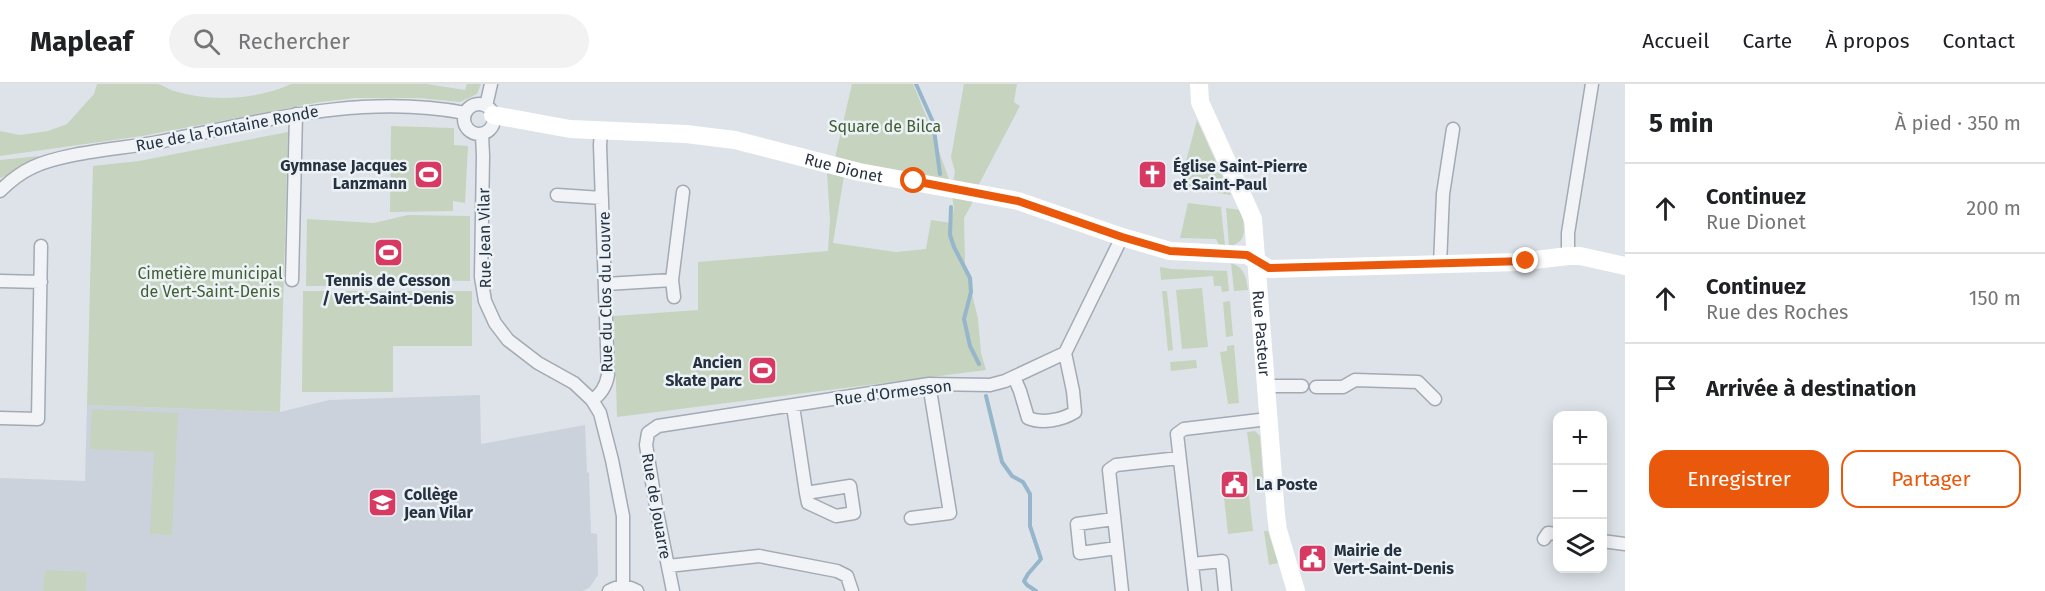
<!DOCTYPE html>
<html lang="fr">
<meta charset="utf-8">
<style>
:root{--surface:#fff;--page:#f2f2f2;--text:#202124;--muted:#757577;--line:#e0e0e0;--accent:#ea580c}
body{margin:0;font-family:"Fira Sans",sans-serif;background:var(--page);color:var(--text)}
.controls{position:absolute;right:18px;bottom:18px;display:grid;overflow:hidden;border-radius:12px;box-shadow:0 3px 15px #0003}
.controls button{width:54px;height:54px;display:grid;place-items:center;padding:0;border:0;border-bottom:2px solid var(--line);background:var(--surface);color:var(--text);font:30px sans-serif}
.stop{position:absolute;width:18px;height:18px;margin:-14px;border:4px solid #ea580c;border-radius:50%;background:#fff}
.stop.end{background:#ea580c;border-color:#fff;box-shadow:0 2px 6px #0008}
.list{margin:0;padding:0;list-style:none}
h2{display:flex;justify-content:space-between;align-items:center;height:78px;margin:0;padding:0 24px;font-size:26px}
h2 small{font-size:20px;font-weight:400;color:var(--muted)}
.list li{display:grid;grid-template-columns:39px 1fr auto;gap:18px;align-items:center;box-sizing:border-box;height:90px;padding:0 24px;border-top:2px solid var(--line)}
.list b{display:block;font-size:22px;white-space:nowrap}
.list p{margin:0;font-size:20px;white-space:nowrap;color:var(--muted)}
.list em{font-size:20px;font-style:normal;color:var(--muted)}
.actions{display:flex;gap:12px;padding:18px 24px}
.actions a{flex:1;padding:14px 0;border:2px solid var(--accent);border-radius:18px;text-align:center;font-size:21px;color:var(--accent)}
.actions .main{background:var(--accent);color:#fff}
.icon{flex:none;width:33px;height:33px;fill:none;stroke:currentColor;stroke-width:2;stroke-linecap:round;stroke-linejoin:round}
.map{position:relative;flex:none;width:1625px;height:507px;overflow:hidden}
header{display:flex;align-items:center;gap:36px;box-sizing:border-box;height:84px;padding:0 30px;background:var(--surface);border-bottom:2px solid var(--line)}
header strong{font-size:28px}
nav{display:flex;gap:33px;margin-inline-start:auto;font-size:21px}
.search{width:420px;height:54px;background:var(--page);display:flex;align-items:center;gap:15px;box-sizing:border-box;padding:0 21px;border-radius:33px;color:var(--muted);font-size:22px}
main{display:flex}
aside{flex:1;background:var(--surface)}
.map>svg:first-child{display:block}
.built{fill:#ccd2db}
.green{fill:#c6d3be}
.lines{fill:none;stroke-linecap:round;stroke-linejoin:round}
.stream{stroke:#96b6cb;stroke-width:4}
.street-casing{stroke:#a3aab3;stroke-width:15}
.street{stroke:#f1f3f7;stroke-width:12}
.secondary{stroke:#fff;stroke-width:18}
.route{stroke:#ea580c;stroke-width:8}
.labels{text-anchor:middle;stroke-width:5;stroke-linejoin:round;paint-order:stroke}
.park-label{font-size:16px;fill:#3f5d32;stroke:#edf2f6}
.street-label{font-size:16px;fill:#263240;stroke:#edf2f6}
.poi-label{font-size:16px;font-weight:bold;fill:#263240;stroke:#edf2f6;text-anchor:start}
</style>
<header>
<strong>Mapleaf</strong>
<div class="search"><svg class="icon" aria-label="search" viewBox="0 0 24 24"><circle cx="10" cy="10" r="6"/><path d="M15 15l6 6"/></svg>Rechercher</div>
<nav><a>Accueil</a><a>Carte</a><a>À propos</a><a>Contact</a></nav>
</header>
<main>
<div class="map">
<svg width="1625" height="507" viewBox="0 0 1625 507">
<rect width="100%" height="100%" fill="#dee3e9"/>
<!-- built -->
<path class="built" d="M480,311l1,49 104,-19 2,47 2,1 2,60 6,1 1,41 -8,12 -7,4h-583v-113l85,3 2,-76 193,7 49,-12z"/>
<!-- green -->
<path class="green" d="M97,0c17,0 45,0 60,0 6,1 11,5 17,7 37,11 82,9 117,-7h136l38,6 2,-6h14l-4,10 -17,8 -41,-4h-63l-36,4 -178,34 -142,20v-25l20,4 28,-4 19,-7 27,-30z
M852,0h61l14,34 23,64 -115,-24z
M964,0h53l-3,18 6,4 -42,80 -25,-4 2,-10 -4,-15z
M1197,36l34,75 -52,-8z
M391,42l63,2v17l14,1 -3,57 -12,-2v10l-63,1z
M288,48l-8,280 -193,-7 6,-239 46,-5z
M40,72c-10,5 -31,20 -40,22v-18z
M827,89l17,3 -11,67 63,9 30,-3 5,-29 20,3 3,-15 -2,-13 23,3 -11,20 1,46 13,55 3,34 5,17 -369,47 -3,-101 84,-6v-48l130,-11 2,-31z
M1188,119l33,4 4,39 -6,-1 -3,-6 -36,-1z
M1226,124l14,2c5,14 9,33 -11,36z
M408,131l62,1v65l-74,-1 -24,6h-66l1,-67 67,4z
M1231,179c14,5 15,14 17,27l-14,1z
M1160,183l12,2 55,2 2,20 -7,1 -1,-6h-7l-1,-10 -52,4z
M1202,204l6,59 -26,2 -6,-59z
M303,207h169v55h-79v46h-91z
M1162,207h5l6,59 -5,1z
M1230,217l3,35 -7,1 -3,-35z
M1234,261l5,58 -11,1 -8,-52 7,-1v-5z
M1196,276l1,8 -26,3 -1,-9z
M92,325l86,4 -6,122 -22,-1 4,-82 -64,-3z
M1255,347l5,5 4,55 -9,1 -8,-60z
M1249,411l4,36 -25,3 -4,-36z
M1264,447h4l10,32 -9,2z
M45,486l42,2 -1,19h-43z"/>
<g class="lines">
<!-- stream -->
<path class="stream" d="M916,0l17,38 7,52
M951,123l-1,28 4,12 16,31 1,14 -7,27 6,27 9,18
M986,312l16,66 10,14 11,6 7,12v32l11,33 -13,15 -4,7 3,4 9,6"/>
<defs>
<path id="street" d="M464 35a15 15 0 1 1 30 0a15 15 0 1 1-30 0Z
M486,22l5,-22
M482,50l1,22 -2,121 4,24 10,22 13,17 30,23 36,20 18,17 8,13 12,47 11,56v70
M0,107c10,-10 20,-18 33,-24 33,-15 88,-18 125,-25 101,-20 203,-49 307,-29
M557,111l45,3
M1568,172v-23l24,-149
M1440,181l3,-71 10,-65
M292,196l4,-166
M672,196l2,17
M0,197l41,1
M606,200l66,-4 11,-88
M1014,293l6,14 8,27c14,6 34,2 47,-6l-2,-21 -8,-38
M1265,302h37
M1316,303h27l12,-7 63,2 17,17
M592,316c10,-6 14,-14 16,-25l-8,-230 1,-13
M793,322l13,87 44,-7 4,27 -18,3 -28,-13 -2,-10
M0,334l38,1 3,-173
M911,434l39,-5 -21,-129
M1114,435l-37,5 3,29 37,-5
M1544,455l4,-6 10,1
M1602,457l23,3
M1192,480l30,-3 3,30
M668,482l91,-10 78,15 10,5 5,15
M609,507c10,-6 18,-6 28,0
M673,507l-16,-79 -11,-67 2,-12 10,-7 271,-42 61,1 15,-4 60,-28 57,-116
M1122,507l-13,-121 7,-5 63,-7
M1195,507l-18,-157 7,-5 84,-10"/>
</defs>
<!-- street casing -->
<use href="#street" class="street-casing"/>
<!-- street -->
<use href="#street" class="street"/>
<!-- secondary -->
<g class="secondary">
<path id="s1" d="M1199,0l1,18 53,117 23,296 2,15 18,61"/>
<path id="s2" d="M493,31l77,14 116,5 49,6 124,32 159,29 104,36 48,14 77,4 22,14 249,-7 50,-6h12l45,10"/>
</g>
</g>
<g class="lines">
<!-- route -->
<path class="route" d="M914,97l104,20 104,36 48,14 77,4 22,13 257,-7"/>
</g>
<!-- icons -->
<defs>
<symbol id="stadium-square" viewBox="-11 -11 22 22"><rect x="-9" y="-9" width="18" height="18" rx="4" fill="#d73962" stroke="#edf2f6"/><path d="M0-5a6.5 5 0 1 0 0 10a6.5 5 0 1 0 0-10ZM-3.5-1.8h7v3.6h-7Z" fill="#fff"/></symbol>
<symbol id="church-square" viewBox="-11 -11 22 22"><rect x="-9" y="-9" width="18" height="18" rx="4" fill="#d73962" stroke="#edf2f6"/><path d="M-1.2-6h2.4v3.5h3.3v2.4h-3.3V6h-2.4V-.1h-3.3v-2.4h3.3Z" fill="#fff"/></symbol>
<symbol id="civic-square" viewBox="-11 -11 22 22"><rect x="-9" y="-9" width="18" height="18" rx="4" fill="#d73962" stroke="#edf2f6"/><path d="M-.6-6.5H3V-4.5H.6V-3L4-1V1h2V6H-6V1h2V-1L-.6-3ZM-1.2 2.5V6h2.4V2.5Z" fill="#fff"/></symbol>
<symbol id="school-square" viewBox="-11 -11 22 22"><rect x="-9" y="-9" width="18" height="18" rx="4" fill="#d73962" stroke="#edf2f6"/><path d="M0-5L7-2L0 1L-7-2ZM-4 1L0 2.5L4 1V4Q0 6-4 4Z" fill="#fff"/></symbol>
</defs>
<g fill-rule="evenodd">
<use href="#stadium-square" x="412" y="74" width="33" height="33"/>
<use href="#church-square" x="1136" y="74" width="33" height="33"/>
<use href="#stadium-square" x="372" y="152" width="33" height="33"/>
<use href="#stadium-square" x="746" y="270" width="33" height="33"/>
<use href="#civic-square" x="1218" y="384" width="33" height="33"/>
<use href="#school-square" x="366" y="402" width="33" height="33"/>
<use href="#civic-square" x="1296" y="458" width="33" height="33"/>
</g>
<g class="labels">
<!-- park labels -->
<g class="park-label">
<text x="885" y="48">Square de Bilca</text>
<text x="210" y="195">Cimetière municipal<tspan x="210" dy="18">de Vert-Saint-Denis</tspan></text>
</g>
<!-- street labels -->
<g class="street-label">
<text transform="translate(227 44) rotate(-11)" y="6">Rue de la Fontaine Ronde</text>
<text dy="6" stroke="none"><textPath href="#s2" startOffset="356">Rue Dionet</textPath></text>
<text transform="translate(484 154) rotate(-91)" y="6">Rue Jean Vilar</text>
<text transform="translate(605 208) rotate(-91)" y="6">Rue du Clos du Louvre</text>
<text dy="6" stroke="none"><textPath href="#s1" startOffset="261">Rue Pasteur</textPath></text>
<text transform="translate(893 308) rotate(-7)" y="6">Rue d'Ormesson</text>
<text transform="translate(657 422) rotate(80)" y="6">Rue de Jouarre</text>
</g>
<!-- poi labels -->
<g class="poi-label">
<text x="407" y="87" text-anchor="end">Gymnase Jacques<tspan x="407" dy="18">Lanzmann</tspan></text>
<text x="1173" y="88">Église Saint-Pierre<tspan x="1173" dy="18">et Saint-Paul</tspan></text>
<text x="388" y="202" text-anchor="middle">Tennis de Cesson<tspan x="388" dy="18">/ Vert-Saint-Denis</tspan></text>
<text x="742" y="284" text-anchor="end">Ancien<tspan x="742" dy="18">Skate parc</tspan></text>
<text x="1256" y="406">La Poste</text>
<text x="404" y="416">Collège<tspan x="404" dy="18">Jean Vilar</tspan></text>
<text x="1334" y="472">Mairie de<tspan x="1334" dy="18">Vert-Saint-Denis</tspan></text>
</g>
</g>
</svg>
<div class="controls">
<button>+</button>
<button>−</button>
<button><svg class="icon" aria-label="layers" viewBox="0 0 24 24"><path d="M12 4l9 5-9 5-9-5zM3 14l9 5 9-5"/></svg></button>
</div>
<div class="stop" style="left:914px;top:97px"></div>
<div class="stop end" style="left:1526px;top:177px"></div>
</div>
<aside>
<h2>5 min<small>À pied · 350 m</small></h2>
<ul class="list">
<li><svg class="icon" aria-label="ahead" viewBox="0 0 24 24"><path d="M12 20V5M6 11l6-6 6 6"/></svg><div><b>Continuez</b><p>Rue Dionet</p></div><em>200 m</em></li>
<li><svg class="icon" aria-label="ahead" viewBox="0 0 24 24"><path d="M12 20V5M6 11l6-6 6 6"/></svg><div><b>Continuez</b><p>Rue des Roches</p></div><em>150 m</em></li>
<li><svg class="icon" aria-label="arrive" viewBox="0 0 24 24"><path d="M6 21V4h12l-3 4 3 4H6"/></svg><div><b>Arrivée à destination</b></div></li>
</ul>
<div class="actions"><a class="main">Enregistrer</a><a>Partager</a></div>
</aside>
</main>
